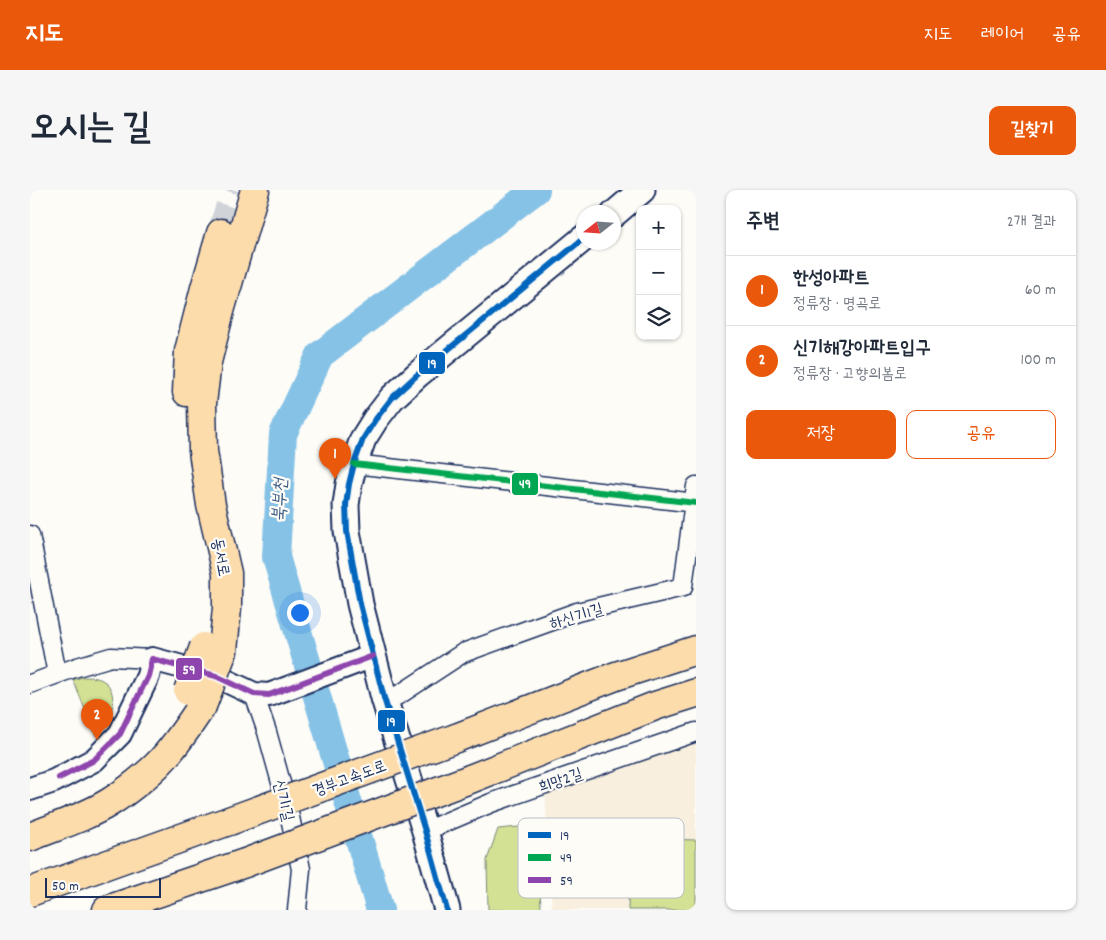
<!DOCTYPE html>
<html lang="ko">
<meta charset="utf-8">
<style>
:root{--surface:#fff;--page:#f6f6f7;--text:#1f2937;--muted:#747a83;--line:#e0e1e3;--accent:#ea580c}
body{margin:0;font-family:Dekko,"Poor Story",sans-serif;background:var(--page);color:var(--text)}
.controls{position:absolute;right:15px;top:15px;display:grid;overflow:hidden;border-radius:10px;box-shadow:0 1px 4px #0004}
.controls button{width:45px;height:45px;display:grid;place-items:center;padding:0;border:0;border-bottom:1px solid var(--line);background:var(--surface);color:var(--text);font:25px sans-serif}
.compass{position:absolute;left:546px;top:15px;width:45px;height:45px;border-radius:50%;background:var(--surface);box-shadow:0 1px 4px #0004;rotate:253deg}
.scale{position:absolute;left:15px;bottom:12px;width:116px;box-sizing:border-box;padding-left:5px;border:2px solid #1b2f5e;border-top:0;font-size:14px;line-height:18px;white-space:nowrap;color:#1b2f5e;-webkit-text-stroke:4px #fdfcf7;paint-order:stroke}
.you{position:absolute;left:269px;top:422px;width:18px;height:18px;margin:-12px;border:4px solid #fff;border-radius:50%;background:#1a73e8;box-shadow:0 0 0 8px #1a73e833}
.badge{display:grid;place-items:center;width:32px;height:32px;border-radius:50%;background:var(--accent);color:#fff;font-size:16px;font-weight:700}
.pin{position:absolute;translate:-50% -41px;filter:drop-shadow(0 1px 2px #0008)}
.pin::after{content:'';position:absolute;top:26px;width:18px;height:15px;background:inherit;clip-path:polygon(0 0,100% 0,50% 100%)}
.list{margin:0;padding:0;list-style:none}
h2{display:flex;justify-content:space-between;align-items:center;height:65px;margin:0;padding:0 20px;font-size:21px}
h2 small{font-size:16px;font-weight:400;color:var(--muted)}
.list li{display:grid;grid-template-columns:32px 1fr auto;gap:15px;align-items:center;box-sizing:border-box;height:70px;padding:0 20px;border-top:1px solid var(--line)}
.list b{display:block;font-size:19px;white-space:nowrap}
.list p{margin:0;font-size:16px;white-space:nowrap;color:var(--muted)}
.list em{font-size:16px;font-style:normal;color:var(--muted)}
.actions{display:flex;gap:10px;padding:15px 20px}
.actions a{flex:1;padding:11px 0;border:1px solid var(--accent);border-radius:10px;text-align:center;font-size:18px;color:var(--accent)}
.actions .main{background:var(--accent);color:#fff}
.icon{flex:none;width:28px;height:28px;fill:none;stroke:currentColor;stroke-width:2;stroke-linecap:round;stroke-linejoin:round}
.map{position:relative;flex:none;width:666px;height:720px;overflow:hidden;border-radius:10px}
header{display:flex;align-items:center;gap:30px;box-sizing:border-box;height:70px;padding:0 25px;background:var(--accent);color:#fff}
header strong{font-size:24px}
nav{display:flex;gap:28px;margin-inline-start:auto;font-size:18px}
.intro{display:flex;align-items:center;justify-content:space-between;box-sizing:border-box;height:120px;padding:0 30px}
h1{margin:0;font-size:35px}
.button{padding:12px 22px;border-radius:10px;background:var(--accent);color:#fff;font-size:18px;font-weight:700}
main{display:flex;gap:30px;padding:0 30px}
aside{flex:1;background:var(--surface);border-radius:10px;box-shadow:0 1px 4px #0004}
.map>svg:first-child{display:block}
.built{fill:#f8efde}
.green{fill:#d3e194;stroke:#778879}
.lines{fill:none;stroke-linecap:round;stroke-linejoin:round}
.river{stroke:#86c2e6;stroke-width:28}
.trunk-tunnel{stroke:#d0d3d8;stroke-width:28;stroke-dasharray:28 14;stroke-linecap:butt}
.minor-casing{stroke:#1b2f5e;stroke-width:21}
.tertiary-casing{stroke:#1b2f5e;stroke-width:26}
.secondary-casing{stroke:#1b2f5e;stroke-width:29}
.trunk-casing{stroke:#1b2f5e;stroke-width:31}
.motorway-casing{stroke:#1b2f5e;stroke-width:31}
.minor{stroke:#fdfcf7;stroke-width:18}
.tertiary{stroke:#fdfcf7;stroke-width:22}
.secondary{stroke:#fdfcf7;stroke-width:25}
.trunk{stroke:#fddcac;stroke-width:28}
.motorway{stroke:#fddcac;stroke-width:28}
.trunk-bridge-casing{stroke:#1b2f5e;stroke-width:31;stroke-linecap:butt}
.motorway-bridge-casing{stroke:#1b2f5e;stroke-width:31;stroke-linecap:butt}
.trunk-bridge{stroke:#fddcac;stroke-width:28}
.motorway-bridge{stroke:#fddcac;stroke-width:28}
.bus-1-casing{stroke:#fdfcf7;stroke-width:10}
.bus-2-casing{stroke:#fdfcf7;stroke-width:10}
.bus-3-casing{stroke:#fdfcf7;stroke-width:10}
.bus-1{stroke:#0065bd;stroke-width:6}
.bus-2{stroke:#00a651;stroke-width:6}
.bus-3{stroke:#8e44ad;stroke-width:6}
.labels{text-anchor:middle;stroke-width:4.5;stroke-linejoin:round;paint-order:stroke}
.street-label{font-size:16px;fill:#1b2f5e;stroke:#fdfcf7}
.water-label{font-size:18px;font-style:italic;fill:#3b5b87;stroke:#fdfcf7}
.key{fill:#fdfcf7;stroke:#b9bec9;stroke-width:1}
.key-label{font-size:14px;fill:#1b2f5e}
.line-badge{stroke:#fdfcf7;stroke-width:2}
.badge-label{font-size:14px;text-anchor:middle;font-weight:bold;fill:#fff}
</style>
<header>
<strong>지도</strong>
<nav><a>지도</a><a>레이어</a><a>공유</a></nav>
</header>
<div class="intro"><h1>오시는 길</h1><a class="button">길찾기</a></div>
<main>
<div class="map">
<svg width="666" height="720" viewBox="0 0 666 720">
<rect width="100%" height="100%" fill="#fdfcf7"/>
<filter id="ink" filterUnits="userSpaceOnUse"><feTurbulence type="fractalNoise" baseFrequency=".02" numOctaves="2"/><feDisplacementMap in="SourceGraphic" scale="10" xChannelSelector="R" yChannelSelector="G"/><feConvolveMatrix kernelMatrix="1 2 1 2 8 2 1 2 1" color-interpolation-filters="sRGB"/></filter>
<g filter="url(#ink)">
<!-- built -->
<path class="built" d="M666,547v173h-144l-7,-119z"/>
<!-- green -->
<path class="green" d="M52,487c8,0 17,0 23,5 12,9 8,30 2,42 -2,4 -7,8 -11,12l-23,-56z
M499,636l10,30 2,54h-53l-1,-50 11,-31z
M600,648l66,2v70h-68z"/>
<g class="lines">
<!-- river -->
<path class="river" d="M350,720l-104,-353 7,-123 37,-79 216,-165"/>
<!-- trunk-tunnel -->
<path class="trunk-tunnel" d="M191,43l14,-43"/>
<defs>
<path id="minor" d="M324,274l342,39
M0,345l27,139
M0,494l47,-17 34,-10 41,2
M224,504l13,38 21,76 13,61 -4,41
M355,512l17,-9 61,-40 114,-41 106,-25 13,-101
M395,641l66,-28 205,-71"/>
<path id="tertiary" d="M0,599l24,-8 40,-21 26,-26 28,-58 4,-17 64,17 38,18 15,1 104,-39"/>
<path id="secondary" d="M584,24l28,-24
M417,720l-22,-79 -41,-133 -24,-94 -13,-73 -1,-26 3,-21 5,-20 9,-25 12,-19 17,-22 25,-23 167,-137"/>
<path id="trunk" d="M157,202l2,-41 16,-63 16,-55
M193,461l4,-43v-35l-16,-68 -8,-54 -1,-48 5,-41 13,-51 35,-121
M0,647c27,-11 56,-20 80,-35 16,-10 39,-28 51,-41 16,-17 28,-36 41,-55"/>
<path id="motorway" d="M426,548l160,-62 80,-26
M440,589l185,-73 41,-13
M0,702l199,-71
M77,720l138,-47"/>
</defs>
<!-- minor casing -->
<use href="#minor" class="minor-casing"/>
<!-- tertiary casing -->
<use href="#tertiary" class="tertiary-casing"/>
<!-- secondary casing -->
<use href="#secondary" class="secondary-casing"/>
<!-- trunk casing -->
<use href="#trunk" class="trunk-casing"/>
<!-- motorway casing -->
<use href="#motorway" class="motorway-casing"/>
<!-- minor -->
<use href="#minor" class="minor"/>
<!-- tertiary -->
<use href="#tertiary" class="tertiary"/>
<!-- secondary -->
<use href="#secondary" class="secondary"/>
<!-- trunk -->
<use href="#trunk" class="trunk"/>
<!-- motorway -->
<use href="#motorway" class="motorway"/>
<defs>
<path id="trunk-bridge" d="M158,501l16,-44
M172,516l21,-55"/>
<path id="motorway-bridge" d="M199,631l227,-83
M215,673l225,-84"/>
</defs>
<!-- trunk-bridge casing -->
<use href="#trunk-bridge" class="trunk-bridge-casing"/>
<!-- motorway-bridge casing -->
<use href="#motorway-bridge" class="motorway-bridge-casing"/>
<!-- trunk-bridge -->
<use href="#trunk-bridge" class="trunk-bridge"/>
<!-- motorway-bridge -->
<use href="#motorway-bridge" class="motorway-bridge"/>
<defs>
<path id="bus-1" d="M417,720l-22,-79 -41,-133 -24,-94 -13,-73 -1,-26 3,-21 5,-20 9,-25 12,-19 17,-22 25,-23 167,-137"/>
<path id="bus-2" d="M324,274l342,39"/>
<path id="bus-3" d="M29,588l35,-18 26,-26 28,-58 4,-17 64,17 38,18 15,1 104,-39"/>
</defs>
<!-- bus-1 casing -->
<use href="#bus-1" class="bus-1-casing"/>
<!-- bus-2 casing -->
<use href="#bus-2" class="bus-2-casing"/>
<!-- bus-3 casing -->
<use href="#bus-3" class="bus-3-casing"/>
<!-- bus-1 -->
<use href="#bus-1" class="bus-1"/>
<!-- bus-2 -->
<use href="#bus-2" class="bus-2"/>
<!-- bus-3 -->
<use href="#bus-3" class="bus-3"/>
</g>
</g>
<g class="labels">
<!-- street labels -->
<g class="street-label">
<text transform="translate(192 367) rotate(79)" y="6">동서로</text>
<text transform="translate(546 425) rotate(-17)" y="6">하신기1길</text>
<text transform="translate(319 587) rotate(-20)" y="6">경부고속도로</text>
<text transform="translate(530 589) rotate(-19)" y="6">희망2길</text>
<text transform="translate(255 610) rotate(76)" y="6">신기1길</text>
</g>
<!-- water labels -->
<g class="water-label">
<text transform="translate(249 310) rotate(-87)" y="6">북부천</text>
</g>
</g>
<!-- legend -->
<rect x="488" y="628" width="166" height="80" rx="8" class="key"/>
<rect x="498" y="642" width="23" height="6" fill="#0065bd"/>
<rect x="498" y="664" width="23" height="7" fill="#00a651"/>
<rect x="498" y="687" width="23" height="6" fill="#8e44ad"/>
<g class="key-label">
<text x="530" y="650">19</text>
<text x="530" y="672">49</text>
<text x="530" y="695">59</text>
</g>
<g class="line-badge">
<rect x="388" y="161" width="28" height="24" rx="5" fill="#0065bd"/>
<rect x="481" y="282" width="28" height="24" rx="5" fill="#00a651"/>
<rect x="145" y="467" width="28" height="24" rx="5" fill="#8e44ad"/>
<rect x="347" y="519" width="29" height="24" rx="5" fill="#0065bd"/>
</g>
<g class="badge-label">
<text x="402" y="178">19</text>
<text x="495" y="298">49</text>
<text x="159" y="484">59</text>
<text x="361" y="536">19</text>
</g>
</svg>
<div class="controls">
<button>+</button>
<button>−</button>
<button><svg class="icon" aria-label="layers" viewBox="0 0 24 24"><path d="M12 4l9 5-9 5-9-5zM3 14l9 5 9-5"/></svg></button>
</div>
<svg class="compass" viewBox="-18 -18 36 36"><path d="M0-13l5 13h-10z" fill="#e53935"/><path d="M0 13l5-13h-10z" fill="#747a83"/></svg>
<div class="scale">50 m</div>
<div class="you"></div>
<div class="pin badge" style="left:305px;top:289px">1</div>
<div class="pin badge" style="left:67px;top:550px">2</div>
</div>
<aside>
<h2>주변<small>2개 결과</small></h2>
<ul class="list">
<li><span class="badge">1</span><div><b>한성아파트</b><p>정류장 · 명곡로</p></div><em>60 m</em></li>
<li><span class="badge">2</span><div><b>신기해강아파트입구</b><p>정류장 · 고향의봄로</p></div><em>100 m</em></li>
</ul>
<div class="actions"><a class="main">저장</a><a>공유</a></div>
</aside>
</main>
